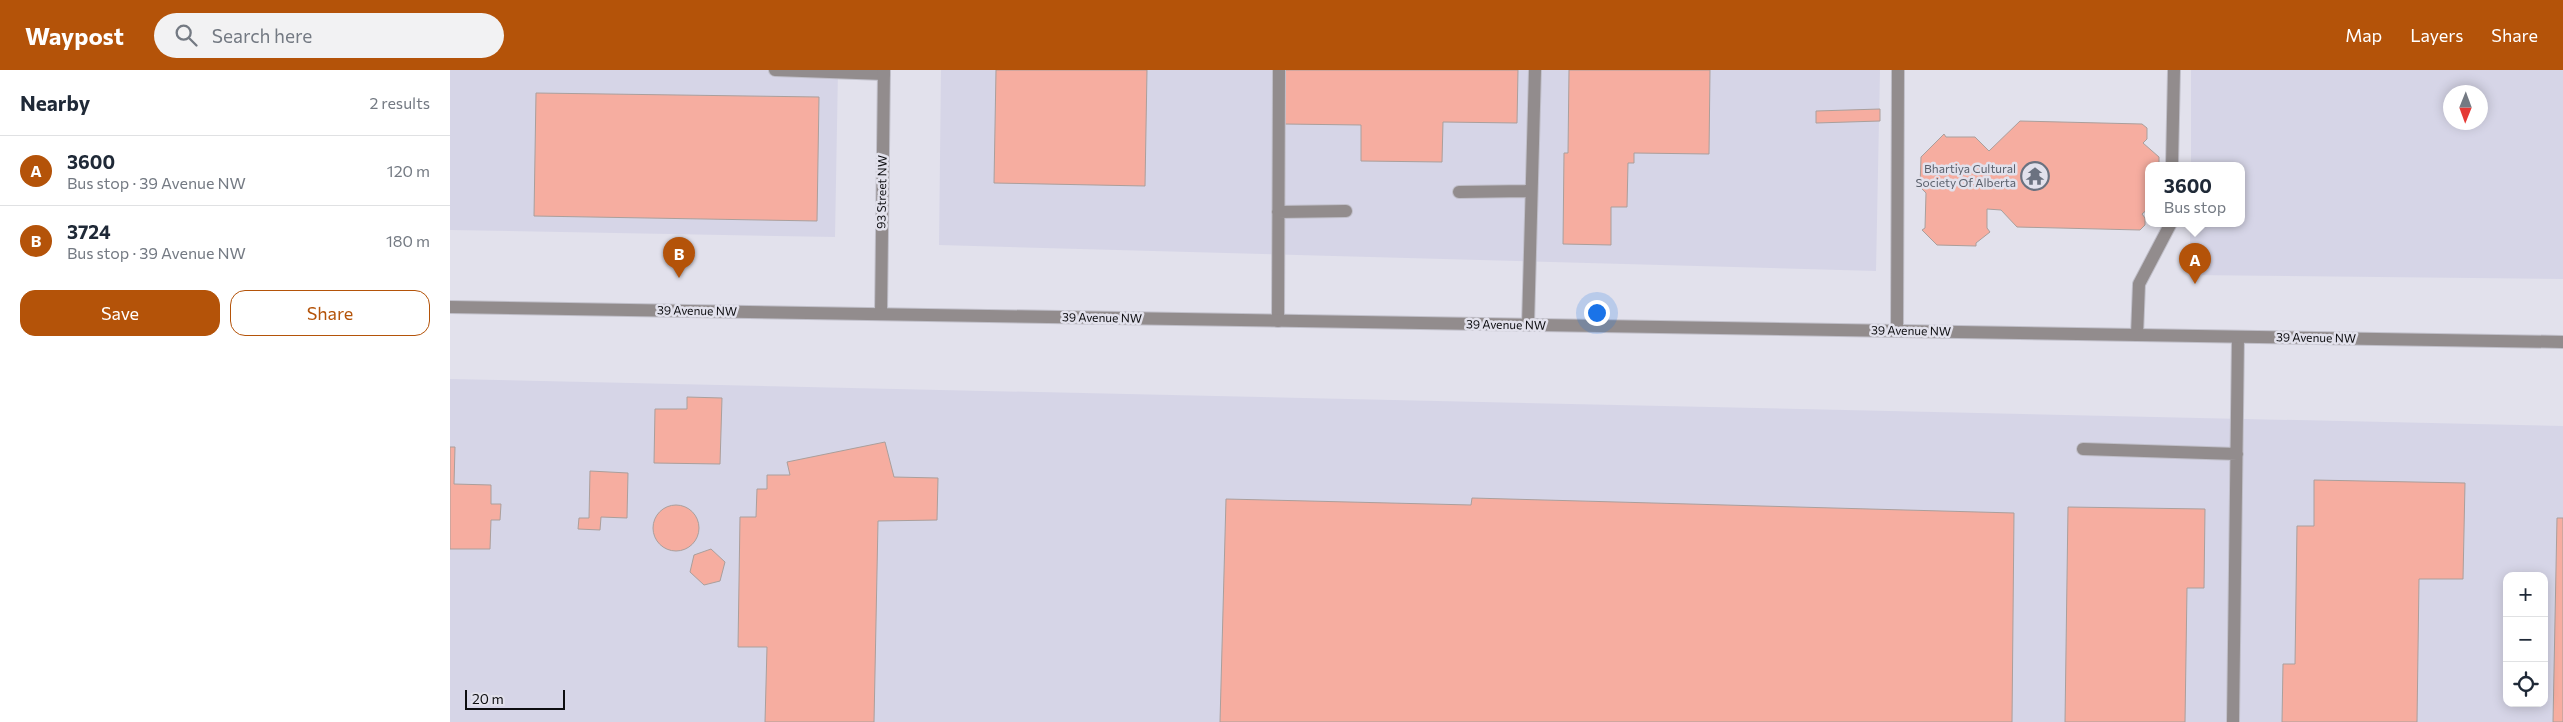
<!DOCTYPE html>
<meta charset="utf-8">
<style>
:root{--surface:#fff;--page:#f2f2f3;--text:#1f2937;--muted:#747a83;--line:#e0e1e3;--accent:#b45309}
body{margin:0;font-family:Commissioner,sans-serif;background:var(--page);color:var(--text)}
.controls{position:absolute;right:15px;bottom:15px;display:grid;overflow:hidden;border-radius:10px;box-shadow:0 2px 12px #0003}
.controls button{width:45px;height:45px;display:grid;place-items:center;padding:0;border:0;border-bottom:1px solid var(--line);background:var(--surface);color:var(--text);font:25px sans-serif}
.compass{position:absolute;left:1993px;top:15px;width:45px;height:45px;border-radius:50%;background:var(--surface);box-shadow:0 2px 12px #0003;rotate:181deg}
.scale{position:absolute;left:15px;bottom:12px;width:100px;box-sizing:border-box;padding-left:5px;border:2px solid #0d0d10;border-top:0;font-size:14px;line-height:18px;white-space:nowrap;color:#0d0d10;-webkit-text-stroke:4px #e2e1ec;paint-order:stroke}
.you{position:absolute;left:1146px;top:242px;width:18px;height:18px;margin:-12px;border:4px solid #fff;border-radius:50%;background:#1a73e8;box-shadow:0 0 0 8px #1a73e833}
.badge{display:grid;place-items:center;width:32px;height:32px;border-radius:50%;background:var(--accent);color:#fff;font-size:16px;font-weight:700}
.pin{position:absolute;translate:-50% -41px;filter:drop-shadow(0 1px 2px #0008)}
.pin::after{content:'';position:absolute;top:26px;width:18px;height:15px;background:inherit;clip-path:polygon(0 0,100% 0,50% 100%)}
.popup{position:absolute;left:1695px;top:92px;width:100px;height:65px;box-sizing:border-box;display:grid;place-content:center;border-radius:10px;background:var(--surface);filter:drop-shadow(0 1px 4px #0005);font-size:16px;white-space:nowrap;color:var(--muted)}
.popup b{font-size:19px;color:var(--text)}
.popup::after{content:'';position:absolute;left:50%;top:100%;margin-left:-10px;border:10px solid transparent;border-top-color:var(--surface)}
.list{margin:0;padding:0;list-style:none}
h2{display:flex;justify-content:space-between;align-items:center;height:65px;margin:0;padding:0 20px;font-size:21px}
h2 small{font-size:16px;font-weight:400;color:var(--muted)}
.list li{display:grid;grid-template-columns:32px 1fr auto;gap:15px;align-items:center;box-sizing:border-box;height:70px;padding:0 20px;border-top:1px solid var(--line)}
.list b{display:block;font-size:19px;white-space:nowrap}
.list p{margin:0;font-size:16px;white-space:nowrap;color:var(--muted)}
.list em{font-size:16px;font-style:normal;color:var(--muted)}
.actions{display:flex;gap:10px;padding:15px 20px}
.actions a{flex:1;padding:11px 0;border:1px solid var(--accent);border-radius:15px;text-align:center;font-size:18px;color:var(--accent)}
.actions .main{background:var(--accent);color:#fff}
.icon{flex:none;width:28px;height:28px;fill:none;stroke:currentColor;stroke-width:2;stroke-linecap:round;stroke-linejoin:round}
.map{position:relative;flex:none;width:2113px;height:652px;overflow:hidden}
header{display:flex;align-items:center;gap:30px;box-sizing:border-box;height:70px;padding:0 25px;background:var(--accent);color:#fff}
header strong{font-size:24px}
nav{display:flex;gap:28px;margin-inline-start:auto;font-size:18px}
.search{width:350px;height:45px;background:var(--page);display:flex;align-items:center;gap:12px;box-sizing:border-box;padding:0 18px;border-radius:28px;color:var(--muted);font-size:19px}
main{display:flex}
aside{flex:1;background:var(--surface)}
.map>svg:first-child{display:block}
.built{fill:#d6d5e7;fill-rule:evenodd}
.building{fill:#f6ada0;stroke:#aa9f9c}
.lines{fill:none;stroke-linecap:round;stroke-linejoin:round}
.service-casing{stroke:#c0bfc9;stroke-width:14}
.minor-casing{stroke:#c0bfc9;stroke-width:14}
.tertiary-casing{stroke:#c0bfc9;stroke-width:14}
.service{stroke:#928c8d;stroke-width:12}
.minor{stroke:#928c8d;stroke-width:12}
.tertiary{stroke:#928c8d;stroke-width:12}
.labels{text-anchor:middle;stroke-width:5;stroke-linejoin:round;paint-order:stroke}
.worship-label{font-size:12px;fill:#5b616d;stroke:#e2e1ec;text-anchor:end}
.street-label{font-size:12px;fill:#0d0d10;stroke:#e2e1ec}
</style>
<header>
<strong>Waypost</strong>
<div class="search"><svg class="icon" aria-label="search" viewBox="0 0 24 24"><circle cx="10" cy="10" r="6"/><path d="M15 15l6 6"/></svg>Search here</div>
<nav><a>Map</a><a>Layers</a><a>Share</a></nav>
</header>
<main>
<aside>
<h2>Nearby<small>2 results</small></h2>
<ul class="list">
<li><span class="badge">A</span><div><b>3600</b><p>Bus stop · 39 Avenue NW</p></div><em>120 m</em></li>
<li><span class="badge">B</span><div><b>3724</b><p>Bus stop · 39 Avenue NW</p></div><em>180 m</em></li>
</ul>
<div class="actions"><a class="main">Save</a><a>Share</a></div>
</aside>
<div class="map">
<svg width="2113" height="652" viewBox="0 0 2113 652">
<rect width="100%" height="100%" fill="#e2e1ec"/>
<!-- built -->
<path class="built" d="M0,0h388l-3,167 -385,-7z
M491,0h939l-4,201 -937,-26z
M1741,0h372v209l-373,-4v-52h51v-58h-50zM2030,22v30h-30v-30z
M0,309l2113,47v296h-2113zM2057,506h37v127h-37z"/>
<!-- building -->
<path class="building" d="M546,0h151l-2,116 -151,-3z
M835,0h233l-1,53 -74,-1 -1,40 -81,-1v-36l-77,-1z
M1119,0h141l-1,84 -75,-1v10h-6l-1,44h-16v38l-48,-1 1,-91h4z
M86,23l283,4 -2,124 -283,-5z
M1430,39v12l-64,2v-12z
M1570,51l122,3 5,4v11l-4,4 16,14v8h-10v43l-7,6 3,4v7l-5,5 -123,-3 -16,-17 -14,-1v19l3,4 -14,11v3l-39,-1 -15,-15 3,-2 1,-35 -6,-6 1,-30 23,-23 2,3h29l14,14z
M237,327l35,1 -2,66 -66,-1 1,-54h32z
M435,372l9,35 44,1 -1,42 -59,1 -4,201h-109l2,-75h-29l2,-130h16l1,-28h10v-14h23l-3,-13z
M0,377h5l-1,37 37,1v19h10l-1,16h-9l-1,29h-40z
M140,401l38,2 -1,45 -26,-1 -1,13 -22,-1 1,-11h10z
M1864,410l151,3 -2,96h-44l-2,143h-135l1,-58h12l2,-138h17z
M1022,428l542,15 -2,209h-792l6,-223 245,6z
M203 458a23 23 0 1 1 46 0a23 23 0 1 1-46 0Z
M1618,437l137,2 -1,79h-17l-2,134h-120z
M2107,448h6v204h-10z
M261,479l14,13 -5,19 -16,4 -14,-13 4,-17z"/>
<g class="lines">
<defs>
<path id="service" d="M325,0l109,4
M1722,95l2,-95
M1009,122l72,-1
M828,142l68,-1
M828,251l1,-251
M1078,255l7,-255
M1447,261l1,-261
M1687,265l2,-51 32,-61
M1633,379l154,5
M1783,652l5,-385"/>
<path id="minor" d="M431,244l3,-244"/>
<path id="tertiary" d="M0,237l2113,35"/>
</defs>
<!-- service casing -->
<use href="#service" class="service-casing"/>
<!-- minor casing -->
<use href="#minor" class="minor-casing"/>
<!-- tertiary casing -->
<use href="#tertiary" class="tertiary-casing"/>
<!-- service -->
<use href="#service" class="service"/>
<!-- minor -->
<use href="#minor" class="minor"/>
<!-- tertiary -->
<use href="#tertiary" class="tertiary"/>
</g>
<!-- icons -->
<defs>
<symbol id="temple-ring" viewBox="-11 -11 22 22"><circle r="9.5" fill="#e2e1ec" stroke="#6b7280" stroke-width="1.5"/><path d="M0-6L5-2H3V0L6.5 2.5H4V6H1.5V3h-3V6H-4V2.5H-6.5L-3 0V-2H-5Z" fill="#6b7280"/></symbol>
</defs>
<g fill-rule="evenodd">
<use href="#temple-ring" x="1569" y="90" width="32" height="32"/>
</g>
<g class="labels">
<!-- worship labels -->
<g class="worship-label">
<text x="1566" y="103">Bhartiya Cultural<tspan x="1566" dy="14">Society Of Alberta</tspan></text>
</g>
<!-- street labels -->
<g class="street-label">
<text transform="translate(432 122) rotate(-89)" y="4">93 Street NW</text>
<text transform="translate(247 241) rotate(1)" y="4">39 Avenue NW</text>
<text transform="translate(652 248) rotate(1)" y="4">39 Avenue NW</text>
<text transform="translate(1056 255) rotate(1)" y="4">39 Avenue NW</text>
<text transform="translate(1461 261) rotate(1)" y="4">39 Avenue NW</text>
<text transform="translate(1866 268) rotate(1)" y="4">39 Avenue NW</text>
</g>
</g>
</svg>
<div class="controls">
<button>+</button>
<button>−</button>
<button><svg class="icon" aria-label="locate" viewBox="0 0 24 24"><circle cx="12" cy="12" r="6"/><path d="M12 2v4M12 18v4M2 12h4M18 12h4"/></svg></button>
</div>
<svg class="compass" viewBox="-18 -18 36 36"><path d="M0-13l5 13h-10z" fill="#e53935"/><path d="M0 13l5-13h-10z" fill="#747a83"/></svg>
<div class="scale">20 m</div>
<div class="you"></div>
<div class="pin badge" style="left:1745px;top:214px">A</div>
<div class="popup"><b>3600</b>Bus stop</div>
<div class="pin badge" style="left:229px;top:208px">B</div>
</div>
</main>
